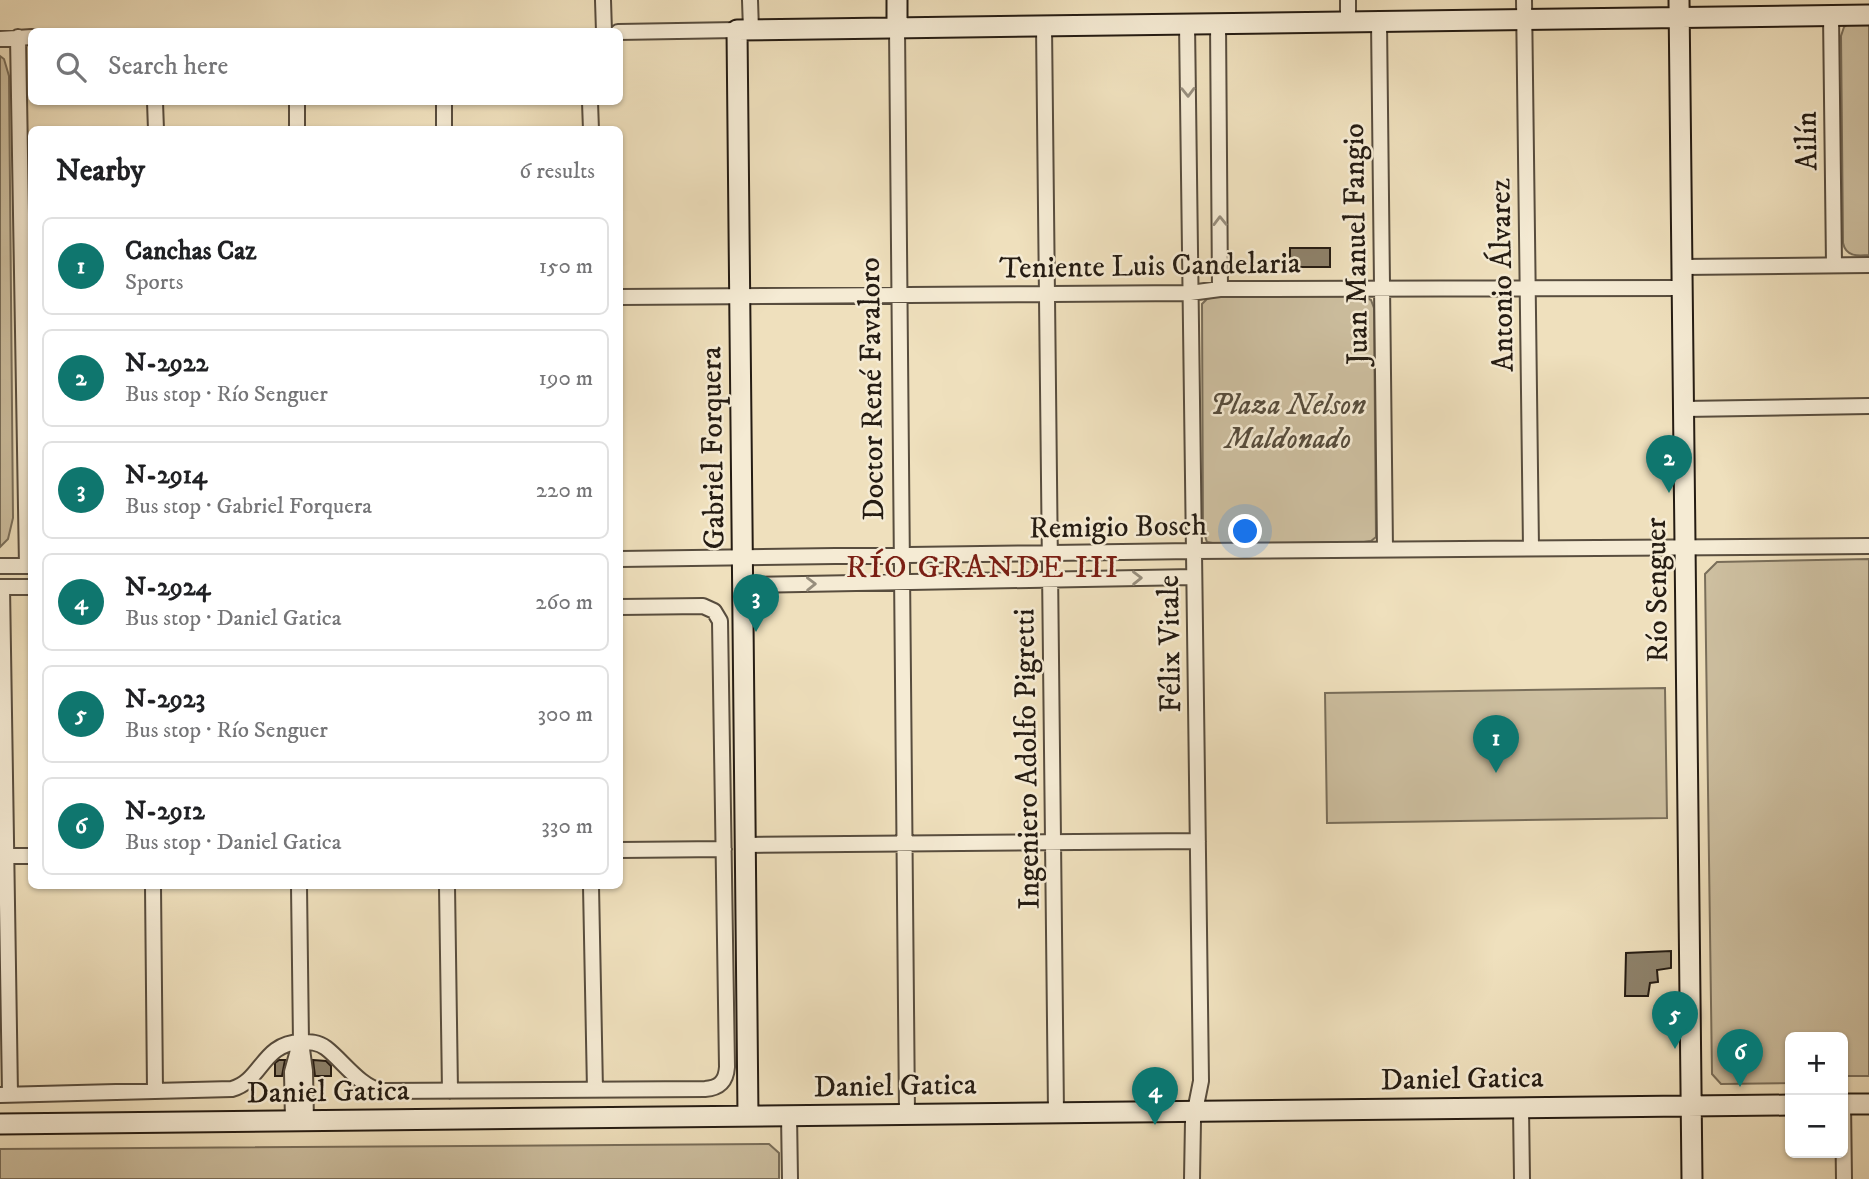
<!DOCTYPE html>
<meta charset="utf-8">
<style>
:root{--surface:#fff;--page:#f6f6f6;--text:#202124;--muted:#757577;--line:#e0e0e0;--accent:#0f766e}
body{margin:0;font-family:"IM FELL DW Pica",serif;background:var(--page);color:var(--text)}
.controls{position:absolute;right:21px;bottom:21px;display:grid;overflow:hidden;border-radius:10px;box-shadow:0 2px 5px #0004}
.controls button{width:63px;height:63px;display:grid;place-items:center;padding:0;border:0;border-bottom:2px solid var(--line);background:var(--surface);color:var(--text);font:35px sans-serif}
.you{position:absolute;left:1246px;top:532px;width:24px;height:24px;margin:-18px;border:5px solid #fff;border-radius:50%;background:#1a73e8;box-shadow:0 0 0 10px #1a73e833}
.badge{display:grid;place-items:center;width:46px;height:46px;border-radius:50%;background:var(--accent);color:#fff;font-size:23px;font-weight:700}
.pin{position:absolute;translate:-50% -58px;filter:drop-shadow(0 2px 4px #0008)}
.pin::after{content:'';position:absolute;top:37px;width:24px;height:21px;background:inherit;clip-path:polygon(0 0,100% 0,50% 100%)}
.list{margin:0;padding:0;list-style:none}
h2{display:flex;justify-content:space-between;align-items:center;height:91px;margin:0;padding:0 28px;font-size:30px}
h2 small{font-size:23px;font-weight:400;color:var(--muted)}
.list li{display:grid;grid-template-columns:46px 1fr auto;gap:21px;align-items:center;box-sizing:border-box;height:98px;margin:0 14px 14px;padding:0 14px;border:2px solid var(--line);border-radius:10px}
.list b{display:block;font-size:26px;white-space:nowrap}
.list p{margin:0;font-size:23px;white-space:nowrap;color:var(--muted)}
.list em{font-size:23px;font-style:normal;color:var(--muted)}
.icon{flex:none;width:38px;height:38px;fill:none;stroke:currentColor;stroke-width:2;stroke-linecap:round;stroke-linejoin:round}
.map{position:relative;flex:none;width:1869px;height:1179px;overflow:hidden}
.search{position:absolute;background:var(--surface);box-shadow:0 2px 5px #0004;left:28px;top:28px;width:595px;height:77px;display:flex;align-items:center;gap:18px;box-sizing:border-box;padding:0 24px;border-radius:10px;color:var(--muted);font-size:26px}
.panel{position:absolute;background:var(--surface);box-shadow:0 2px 5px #0004;left:28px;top:126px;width:595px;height:763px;border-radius:10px}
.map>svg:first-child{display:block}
.green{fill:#cdbfa0;stroke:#796e5a;stroke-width:2}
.building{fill:#8e826b;stroke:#251c13;stroke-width:2}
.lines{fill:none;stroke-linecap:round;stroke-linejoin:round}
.street-casing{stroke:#584d3e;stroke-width:18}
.secondary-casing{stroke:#251c13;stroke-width:23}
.street{stroke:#f5ebd4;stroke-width:14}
.secondary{stroke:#f5ebd4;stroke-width:19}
.oneway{stroke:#978e7d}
.labels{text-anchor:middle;stroke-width:5;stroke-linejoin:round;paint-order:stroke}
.street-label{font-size:30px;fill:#251c13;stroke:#f5ebd4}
.park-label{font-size:30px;font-style:italic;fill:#574d3d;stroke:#f5ebd4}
.neighbourhood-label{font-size:32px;letter-spacing:2px;fill:#7a1f14;stroke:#f5ebd4}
</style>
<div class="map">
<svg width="1869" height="1179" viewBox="0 0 1869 1179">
<rect width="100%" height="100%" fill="#efe0bd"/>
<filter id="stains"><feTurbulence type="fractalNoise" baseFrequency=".00286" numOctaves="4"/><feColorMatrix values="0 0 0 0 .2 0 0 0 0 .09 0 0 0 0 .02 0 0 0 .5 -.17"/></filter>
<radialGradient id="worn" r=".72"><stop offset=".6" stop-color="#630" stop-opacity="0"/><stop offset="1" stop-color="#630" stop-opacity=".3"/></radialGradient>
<!-- green -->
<path class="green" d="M1848,24h21v231c-11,1 -23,2 -26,-12l-2,-207 3,-9z
M0,56l4,3 5,17 4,442 -5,21 -8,8z
M1363,296l8,4 3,8 2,229 -5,4 -7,1 -146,2 -11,-2 -4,-12 -1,-226 5,-5 7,-2z
M1869,559v517h-26v-39h-53v46l-69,1 -9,-10 -7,-500 12,-12z
M1665,688l2,130 -340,5 -2,-130z
M769,1144l10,9v26h-779v-30z"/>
<!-- building -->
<path class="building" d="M1290,248h40v19h-40z
M1671,951v17l-14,2 1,12 -8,1 -2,13h-23l1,-43z
M279,1060h6l-3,16h-7v-13z
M313,1060l13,1 5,5v10h-16z"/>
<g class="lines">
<defs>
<path id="street" d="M603,0l1,32
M750,0l1,30
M1348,0v22
M1524,0l7,548
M1831,15l3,250
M1379,21l6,528
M1218,23l2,266
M1187,24l14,1057 -8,40 -1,58
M1044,26l12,1086
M897,28l10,1086
M618,32l119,-2
M18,37l9,529
M0,39l32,-2
M155,102l1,28
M297,102v28
M444,102v28
M590,102l1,28
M1682,267l187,-2
M620,297l570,-4 30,-4 462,-1
M1684,409l185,-3
M620,559l573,-8 676,-5
M0,566h32
M743,585l451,-8
M0,587h32
M2,587l8,507
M746,845l452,-4
M620,850l104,-1
M0,856h32
M153,886l2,205
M299,886l2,156 4,29 1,50
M447,886l3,205
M591,886l4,204
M0,1095l232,-6c30,-8 30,-46 69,-47 9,0 17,0 25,6 17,13 34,39 56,43l323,-2c14,-1 21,-7 22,-22l-7,-446 -6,-10 -11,-5 -83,1
M1843,1104l1,75
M1521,1108l1,71
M789,1115l1,64
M293,1121l-1,-49 7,-25"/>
<path id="secondary" d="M897,0v28
M1679,0l13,1179
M1843,1104h26
M748,1116l-11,-1086 1132,-15
M0,1124l1790,-19"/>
</defs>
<!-- street casing -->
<use href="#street" class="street-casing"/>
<!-- secondary casing -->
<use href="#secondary" class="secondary-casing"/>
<!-- street -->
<use href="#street" class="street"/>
<!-- secondary -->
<use href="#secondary" class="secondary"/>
</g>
<!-- one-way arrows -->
<defs><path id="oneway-chevron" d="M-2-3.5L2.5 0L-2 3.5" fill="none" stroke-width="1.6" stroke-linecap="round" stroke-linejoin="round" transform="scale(1.75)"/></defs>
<g class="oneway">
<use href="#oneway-chevron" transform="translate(1188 92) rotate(89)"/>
<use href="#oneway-chevron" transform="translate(1220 221) rotate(-91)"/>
<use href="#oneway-chevron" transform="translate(1137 578) rotate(-1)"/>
<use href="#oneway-chevron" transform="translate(811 584) rotate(-1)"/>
</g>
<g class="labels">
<!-- street labels -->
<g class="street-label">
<text transform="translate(1806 141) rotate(-91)" y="10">Ailín</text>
<text transform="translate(1355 244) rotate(-91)" y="10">Juan Manuel Fangio</text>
<text transform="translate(1150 265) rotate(-1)" y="10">Teniente Luis Candelaria</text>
<text transform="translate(1501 275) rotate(-91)" y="10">Antonio Álvarez</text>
<text transform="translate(871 389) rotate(-91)" y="10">Doctor René Favaloro</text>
<text transform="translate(712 448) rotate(-91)" y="10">Gabriel Forquera</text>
<text transform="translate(1118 526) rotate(-1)" y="10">Remigio Bosch</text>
<text transform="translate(1656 590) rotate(-91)" y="10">Río Senguer</text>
<text transform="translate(1169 644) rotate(-91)" y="10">Félix Vitale</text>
<text transform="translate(1026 759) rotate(-91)" y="10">Ingeniero Adolfo Pigretti</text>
<text transform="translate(1462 1078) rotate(-1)" y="10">Daniel Gatica</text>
<text transform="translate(895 1085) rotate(-1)" y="10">Daniel Gatica</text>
<text transform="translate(328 1091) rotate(-1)" y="10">Daniel Gatica</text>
</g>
<!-- park labels -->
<g class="park-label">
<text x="1288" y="414">Plaza Nelson<tspan x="1288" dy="34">Maldonado</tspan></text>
</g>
<!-- neighbourhood labels -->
<g class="neighbourhood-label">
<text x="983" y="577">RÍO GRANDE III</text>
</g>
</g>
<rect width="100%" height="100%" filter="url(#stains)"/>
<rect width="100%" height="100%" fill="url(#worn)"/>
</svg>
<div class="controls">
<button>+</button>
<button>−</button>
</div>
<div class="you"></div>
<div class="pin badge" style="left:1496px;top:773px">1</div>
<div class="pin badge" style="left:1669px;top:493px">2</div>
<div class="pin badge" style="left:756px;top:632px">3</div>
<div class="pin badge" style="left:1155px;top:1125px">4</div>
<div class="pin badge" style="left:1675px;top:1049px">5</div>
<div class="pin badge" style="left:1740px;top:1087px">6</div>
<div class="search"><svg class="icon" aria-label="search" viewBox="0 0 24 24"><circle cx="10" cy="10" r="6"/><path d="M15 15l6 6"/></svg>Search here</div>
<section class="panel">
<h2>Nearby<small>6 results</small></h2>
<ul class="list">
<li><span class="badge">1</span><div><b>Canchas Caz</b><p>Sports</p></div><em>150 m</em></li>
<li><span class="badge">2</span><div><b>N-2922</b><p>Bus stop · Río Senguer</p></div><em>190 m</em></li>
<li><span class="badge">3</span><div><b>N-2914</b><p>Bus stop · Gabriel Forquera</p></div><em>220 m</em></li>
<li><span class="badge">4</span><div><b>N-2924</b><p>Bus stop · Daniel Gatica</p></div><em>260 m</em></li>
<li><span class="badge">5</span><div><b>N-2923</b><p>Bus stop · Río Senguer</p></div><em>300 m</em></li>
<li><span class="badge">6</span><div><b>N-2912</b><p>Bus stop · Daniel Gatica</p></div><em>330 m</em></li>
</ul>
</section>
</div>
